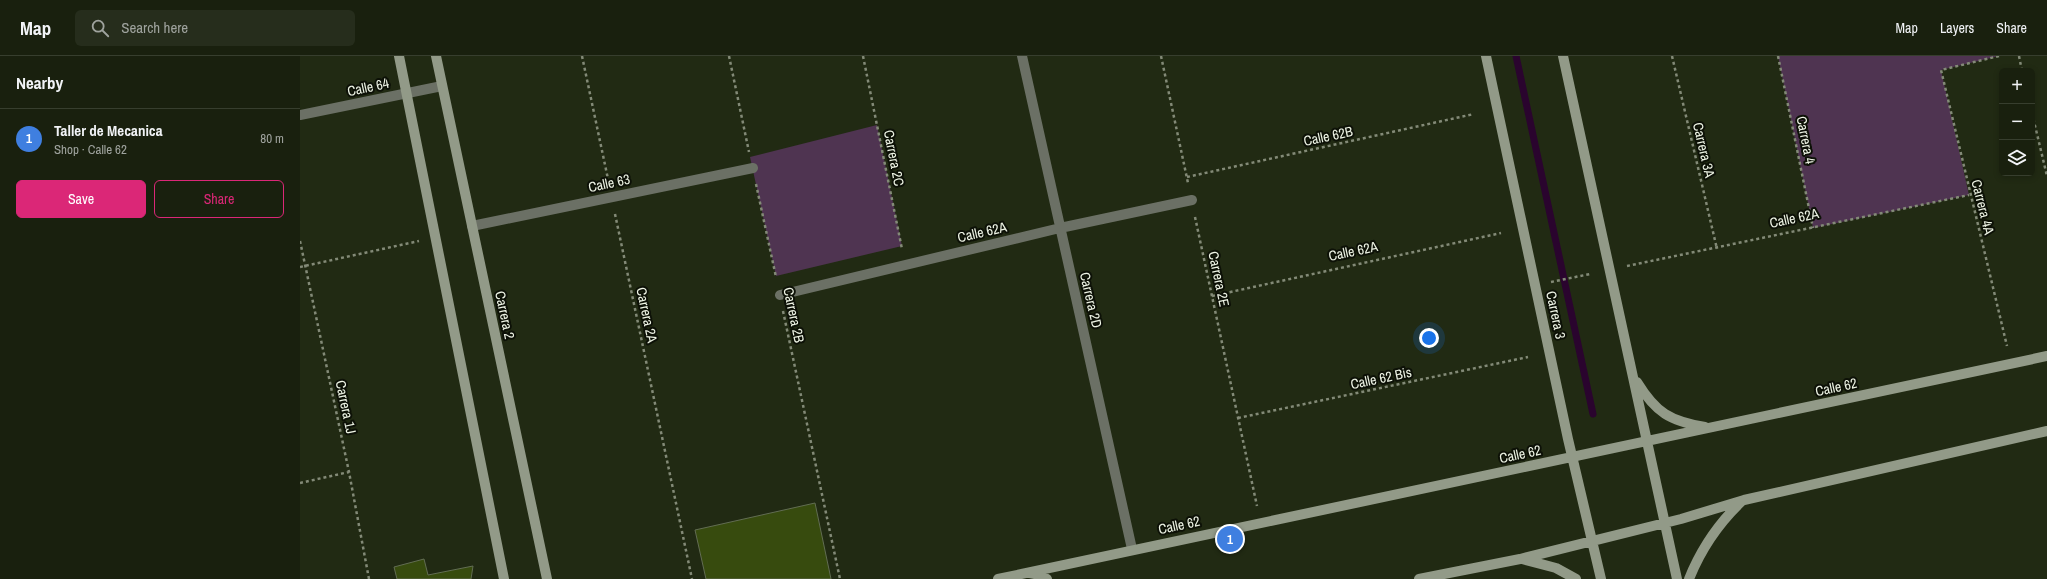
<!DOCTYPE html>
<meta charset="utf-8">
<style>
:root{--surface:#19200e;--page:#262d1c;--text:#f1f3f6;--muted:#9fa39e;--line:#373e2e;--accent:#db2777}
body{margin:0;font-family:"Archivo Narrow",sans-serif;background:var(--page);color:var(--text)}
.controls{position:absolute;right:12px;top:12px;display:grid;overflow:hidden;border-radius:6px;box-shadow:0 2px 6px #0003}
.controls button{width:36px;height:36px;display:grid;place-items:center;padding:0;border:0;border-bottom:1px solid var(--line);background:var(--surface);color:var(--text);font:20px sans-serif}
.you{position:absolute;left:1129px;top:282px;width:14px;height:14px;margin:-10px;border:3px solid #fff;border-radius:50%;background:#1a73e8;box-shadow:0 0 0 6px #1a73e833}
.badge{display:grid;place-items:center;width:26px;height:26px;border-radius:50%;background:var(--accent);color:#fff;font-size:13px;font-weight:700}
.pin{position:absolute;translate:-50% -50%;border:2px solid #fff;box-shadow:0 1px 4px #0006}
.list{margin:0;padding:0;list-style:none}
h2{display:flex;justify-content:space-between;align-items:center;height:52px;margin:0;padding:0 16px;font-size:17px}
h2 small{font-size:13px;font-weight:400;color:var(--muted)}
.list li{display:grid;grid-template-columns:26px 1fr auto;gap:12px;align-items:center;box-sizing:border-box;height:60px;padding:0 16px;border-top:1px solid var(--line)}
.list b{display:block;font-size:15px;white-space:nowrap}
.list p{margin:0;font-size:13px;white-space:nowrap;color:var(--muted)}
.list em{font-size:13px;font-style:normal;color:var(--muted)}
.actions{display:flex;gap:8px;padding:12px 16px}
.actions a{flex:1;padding:9px 0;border:1px solid var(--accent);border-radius:6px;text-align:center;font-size:14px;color:var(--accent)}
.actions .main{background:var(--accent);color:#fff}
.icon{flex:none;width:22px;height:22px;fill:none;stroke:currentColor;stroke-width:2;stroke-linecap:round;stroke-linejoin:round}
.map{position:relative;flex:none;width:1747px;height:523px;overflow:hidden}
header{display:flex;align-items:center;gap:24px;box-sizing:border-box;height:56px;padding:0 20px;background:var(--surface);border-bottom:1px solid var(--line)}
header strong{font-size:19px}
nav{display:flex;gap:22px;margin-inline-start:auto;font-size:14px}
.search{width:280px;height:36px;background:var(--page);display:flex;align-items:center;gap:10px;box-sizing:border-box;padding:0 14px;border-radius:6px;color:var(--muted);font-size:15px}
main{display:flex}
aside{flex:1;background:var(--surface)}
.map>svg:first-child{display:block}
.green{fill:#4f3451}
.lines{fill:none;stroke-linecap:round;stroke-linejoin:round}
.stream{stroke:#2a042e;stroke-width:7}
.building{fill:#374b0e;stroke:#626d53}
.path{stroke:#838a77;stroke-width:2.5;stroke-dasharray:3 3;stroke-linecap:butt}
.street{stroke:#6b7065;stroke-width:10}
.secondary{stroke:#929a88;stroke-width:10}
.labels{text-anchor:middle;stroke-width:4;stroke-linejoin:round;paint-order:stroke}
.street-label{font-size:14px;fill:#eef4e5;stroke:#0d1107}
</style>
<header>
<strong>Map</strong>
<div class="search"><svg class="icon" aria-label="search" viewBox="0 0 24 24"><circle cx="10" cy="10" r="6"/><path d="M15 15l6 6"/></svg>Search here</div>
<nav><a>Map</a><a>Layers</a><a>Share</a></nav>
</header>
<main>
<aside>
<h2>Nearby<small></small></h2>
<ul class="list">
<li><span class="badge" style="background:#3f7fe0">1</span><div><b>Taller de Mecanica</b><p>Shop · Calle 62</p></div><em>80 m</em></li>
</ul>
<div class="actions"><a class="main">Save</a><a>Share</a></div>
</aside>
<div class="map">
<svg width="1747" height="523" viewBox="0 0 1747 523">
<rect width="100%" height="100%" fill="#212a13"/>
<!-- green -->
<path class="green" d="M1478,0h221l-58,14 28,125 -156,33z
M577,69l25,121 -126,30 -26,-119z"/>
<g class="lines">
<!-- stream -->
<path class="stream" d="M1216,0l77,358"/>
</g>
<!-- building -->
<path class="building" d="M515,447l16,76h-125l-11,-49z
M124,503l4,16 45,-9 -2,13h-74l-3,-12z"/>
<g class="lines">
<!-- path -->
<path class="path" d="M282,0l26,123
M429,0l20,96
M563,0l39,193
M861,0l27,127
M1372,0l45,193
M1478,0l35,172
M1699,0l-58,14 66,276
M1719,0l3,15
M1732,57l15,63
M887,121l287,-63
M456,128l20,93
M315,158l77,365
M895,161l62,289
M0,185l49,231 20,107
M1327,210l342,-71
M0,211l119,-26
M1251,226l39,-8
M912,240l289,-63
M483,255l57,268
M938,362l290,-61
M0,427l49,-11"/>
<!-- street -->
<path class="street" d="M722,0l110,493
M0,59l142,-29
M172,170l281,-58
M480,239l280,-67 132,-28"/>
<!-- secondary -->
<path class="secondary" d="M99,0l105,523
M136,0l111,523
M1186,0l82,383 33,140
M1263,0l114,523
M1337,326c19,31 33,39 68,45
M1222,503l34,9 20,11
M730,517l9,2 8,4
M698,523l1049,-223
M1119,523l101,-20 161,-40 63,-19 303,-69
M1389,523c12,-30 29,-55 52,-77"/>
</g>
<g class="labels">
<!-- street labels -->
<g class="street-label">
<text transform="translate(68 31) rotate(-12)" y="5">Calle 64</text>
<text transform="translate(1028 80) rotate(-12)" y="5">Calle 62B</text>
<text transform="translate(1506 84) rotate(79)" y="5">Carrera 4</text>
<text transform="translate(1404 94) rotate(77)" y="5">Carrera 3A</text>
<text transform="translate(594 102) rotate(79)" y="5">Carrera 2C</text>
<text transform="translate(309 127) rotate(-12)" y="5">Calle 63</text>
<text transform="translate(1683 151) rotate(76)" y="5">Carrera 4A</text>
<text transform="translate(1494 162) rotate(-12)" y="5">Calle 62A</text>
<text transform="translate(682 176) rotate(-13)" y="5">Calle 62A</text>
<text transform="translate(1053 195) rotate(-12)" y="5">Calle 62A</text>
<text transform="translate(919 223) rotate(78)" y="5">Carrera 2E</text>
<text transform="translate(791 244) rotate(77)" y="5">Carrera 2D</text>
<text transform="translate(205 259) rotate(78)" y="5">Carrera 2</text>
<text transform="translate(347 259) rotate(78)" y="5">Carrera 2A</text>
<text transform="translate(494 259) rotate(78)" y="5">Carrera 2B</text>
<text transform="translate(1256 259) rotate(78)" y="5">Carrera 3</text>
<text transform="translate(1081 322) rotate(-12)" y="5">Calle 62 Bis</text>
<text transform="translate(1536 331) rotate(-12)" y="5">Calle 62</text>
<text transform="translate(46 351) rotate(78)" y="5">Carrera 1J</text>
<text transform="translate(1220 398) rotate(-12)" y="5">Calle 62</text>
<text transform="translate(879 469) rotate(-12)" y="5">Calle 62</text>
</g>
</g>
</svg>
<div class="controls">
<button>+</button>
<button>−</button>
<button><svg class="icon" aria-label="layers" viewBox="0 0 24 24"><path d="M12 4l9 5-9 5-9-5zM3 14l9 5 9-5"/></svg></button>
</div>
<div class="you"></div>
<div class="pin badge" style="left:930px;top:483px;background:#3f7fe0">1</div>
</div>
</main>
